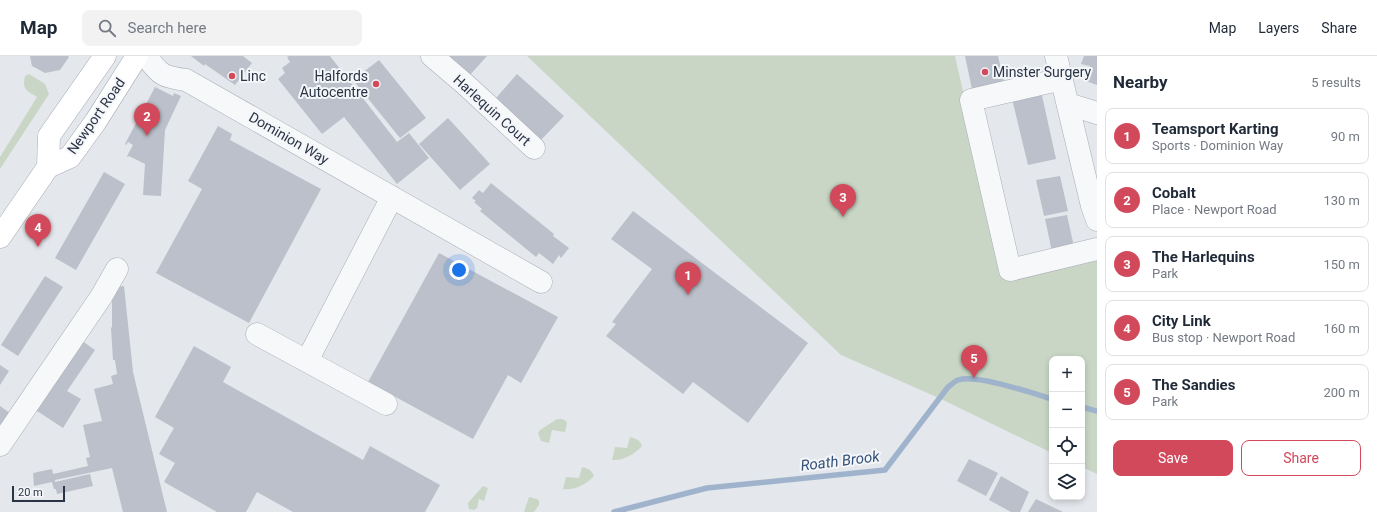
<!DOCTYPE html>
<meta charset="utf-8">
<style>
:root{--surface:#fff;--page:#f2f2f3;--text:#1f2937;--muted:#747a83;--line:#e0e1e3;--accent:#d1495b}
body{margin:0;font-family:Roboto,sans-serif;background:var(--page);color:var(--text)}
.controls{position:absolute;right:12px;bottom:12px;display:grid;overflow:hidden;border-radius:8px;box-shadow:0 2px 6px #0003}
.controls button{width:36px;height:36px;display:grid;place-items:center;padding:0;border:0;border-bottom:1px solid var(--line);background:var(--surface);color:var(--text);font:20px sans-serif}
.scale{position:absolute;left:12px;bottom:10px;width:53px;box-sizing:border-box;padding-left:4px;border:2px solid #2b3445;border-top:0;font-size:11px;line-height:14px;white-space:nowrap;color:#2b3445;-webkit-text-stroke:3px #f4f6f9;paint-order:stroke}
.you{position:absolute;left:459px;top:214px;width:14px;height:14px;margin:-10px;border:3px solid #fff;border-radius:50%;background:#1a73e8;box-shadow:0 0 0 6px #1a73e833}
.badge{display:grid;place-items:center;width:26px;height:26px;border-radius:50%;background:var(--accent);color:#fff;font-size:13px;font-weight:700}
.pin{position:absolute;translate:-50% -33px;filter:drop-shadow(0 1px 2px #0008)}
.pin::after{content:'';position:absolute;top:21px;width:14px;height:12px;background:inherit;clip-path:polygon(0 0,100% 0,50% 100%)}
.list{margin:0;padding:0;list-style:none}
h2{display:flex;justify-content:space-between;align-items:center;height:52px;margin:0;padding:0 16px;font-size:17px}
h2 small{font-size:13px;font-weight:400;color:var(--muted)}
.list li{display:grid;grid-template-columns:26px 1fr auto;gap:12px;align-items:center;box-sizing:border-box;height:56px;margin:0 8px 8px;padding:0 8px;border:1px solid var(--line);border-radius:8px}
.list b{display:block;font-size:15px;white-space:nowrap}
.list p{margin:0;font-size:13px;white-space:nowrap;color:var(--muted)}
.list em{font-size:13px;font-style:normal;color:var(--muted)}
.actions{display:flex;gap:8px;padding:12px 16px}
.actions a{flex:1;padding:9px 0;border:1px solid var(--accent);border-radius:8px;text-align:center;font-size:14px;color:var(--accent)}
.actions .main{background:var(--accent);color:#fff}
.icon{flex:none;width:22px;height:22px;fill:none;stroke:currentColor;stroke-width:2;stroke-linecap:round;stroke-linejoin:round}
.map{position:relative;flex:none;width:1097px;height:456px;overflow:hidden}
header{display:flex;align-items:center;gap:24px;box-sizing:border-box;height:56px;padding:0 20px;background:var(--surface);border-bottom:1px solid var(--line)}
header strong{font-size:19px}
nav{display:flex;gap:22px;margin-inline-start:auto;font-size:14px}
.search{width:280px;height:36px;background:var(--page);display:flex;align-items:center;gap:10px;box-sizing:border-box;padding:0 14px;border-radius:8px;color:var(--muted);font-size:15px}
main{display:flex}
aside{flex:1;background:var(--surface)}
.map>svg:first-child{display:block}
.green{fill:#c9d6c5}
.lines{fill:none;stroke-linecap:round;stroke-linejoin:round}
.stream{stroke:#9fb4cc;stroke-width:5.5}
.building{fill:#bbc0ca}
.minor-casing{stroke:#a9aeb7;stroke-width:23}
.major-casing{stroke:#a3abb8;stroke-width:23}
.minor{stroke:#f7f8fa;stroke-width:22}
.major{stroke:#fff;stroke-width:22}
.poi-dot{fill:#d1495b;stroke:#f4f6f9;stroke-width:1.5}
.labels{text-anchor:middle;stroke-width:4;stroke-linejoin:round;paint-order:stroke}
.poi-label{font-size:14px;fill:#2b3445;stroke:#f4f6f9;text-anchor:start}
.street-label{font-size:14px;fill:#2b3445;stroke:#f4f6f9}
.water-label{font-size:15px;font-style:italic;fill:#34527a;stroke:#f4f6f9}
</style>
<header>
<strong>Map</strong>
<div class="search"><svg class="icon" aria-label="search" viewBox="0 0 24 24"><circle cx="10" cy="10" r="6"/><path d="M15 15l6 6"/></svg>Search here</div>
<nav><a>Map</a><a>Layers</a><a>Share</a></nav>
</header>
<main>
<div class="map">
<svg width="1097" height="456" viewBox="0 0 1097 456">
<rect width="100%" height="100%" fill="#e4e7ec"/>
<!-- green -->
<path class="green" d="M527,0h428l46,205 96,-1v214l-15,-7v-108h-30v94l-113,-55 -98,-43z
M29,18l16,10 4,10 -49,75v-12l37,-60c-11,-7 -15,-7 -12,-21z
M557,363h5l4,2 1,2 -2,9 -13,-2 -3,13 -8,-2 -3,-8 2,-3z
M630,381c7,2 10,3 12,9 -7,8 -19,15 -30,14l3,-13 12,1z
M582,411c6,2 9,2 12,9 -7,8 -20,15 -31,13l3,-12 13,1z
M483,430l5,2 -4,13 -5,-2 -2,9 -3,2 -5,-1 -1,-6z
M529,441l8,2 2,2v4l-5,7h-10z"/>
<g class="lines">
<!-- stream -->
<path class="stream" d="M1082,351l15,4
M614,456l93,-24 178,-18 63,-83c3,-2 7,-6 10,-7 18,-6 74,13 94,19"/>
</g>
<!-- building -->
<path class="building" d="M30,0h38l1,1 -9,13 -15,3 -13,-7z
M191,0h52l9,7 -17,22 -30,-21 -1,2z
M289,0h41l67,86 12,-9 20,25 -32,26 -53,-67 -22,17 -44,-55 7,-6 -3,-5 8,-6 -3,-5z
M447,0h40l-18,20z
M965,0h33l7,31 -32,7z
M1084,0h13v29l-11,-4 4,-15 -9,-2z
M379,4l47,58 -26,20 -47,-58z
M517,18l47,42 -23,24 -45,-42z
M155,31l18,9 1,-3 7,3 -16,34 -4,66 -18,-1 2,-31 -16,-8 -1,1 -1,-1 6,-11 -5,-3 -2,3 -1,-1z
M1041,35l15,68 -28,6 -16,-66z
M448,62l42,46 -30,26 -41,-46z
M218,70l14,8 -2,6 91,49 -72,134 -93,-50 46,-84 -14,-8z
M104,116l21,12 -49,86 -21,-12z
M1060,120l8,35 -24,5 -8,-36z
M491,127l63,51 -1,2 16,12 -8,10 -2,-3 -6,9 -14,-11 -3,4 -56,-46 2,-2 -8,-7 2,-1 -4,-3 7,-8 4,3z
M633,155l175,132 -60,80 -55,-41 -10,12 -77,-58 10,-12 -4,-2 40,-53 -41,-30z
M1067,159l7,32 -22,5 -7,-33z
M439,197l119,64 -37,66 -13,-8 -35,64 -105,-57z
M45,220l18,11 -45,69 -17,-11z
M124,230l9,86 34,140h-44l-11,-44 -57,12v2l35,-8 3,12 -36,8 -1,-5h-2l-2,-7 -18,4 -1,-13 19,-4 1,5 35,-8 -2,-8 4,-1 -7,-32 19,-4 -8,-32 19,-5 -2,-8 6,-2 -2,-14h-2l-2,-32 1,-1v-26l-8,-2 11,-12z
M78,282l17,12 -28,41 14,8 -18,29 -32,-21z
M194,290l37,21 -8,15 140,78 7,-14 70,39 -15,27h-132l-36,-20 -11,20h-29l-53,-30 11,-19 -16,-9 15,-26 -19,-11z
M0,309l9,6 -9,14z
M0,350l14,10 -14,21z
M969,403l29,14 -12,23 -29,-15z
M1001,420l28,16 -9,20h-9l-22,-12z
M1036,443l27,13h-35z"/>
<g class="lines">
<defs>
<path id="minor" d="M432,0l34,29 68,63
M1056,0l36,150 5,14
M148,2c12,18 17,19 38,22l355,202
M1062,23l-91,21 39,170 87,-21
M1068,48l29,9
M257,278l129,70
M307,305l85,-164
M0,389l101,-148 16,-28"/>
<path id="major" d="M48,111l1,-31 56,-80
M0,181l48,-70 22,-10 26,-36 41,-65"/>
</defs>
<!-- minor casing -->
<use href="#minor" class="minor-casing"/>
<!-- major casing -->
<use href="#major" class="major-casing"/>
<!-- minor -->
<use href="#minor" class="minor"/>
<!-- major -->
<use href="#major" class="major"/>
</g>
<!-- markers -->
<g class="poi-dot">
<circle cx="985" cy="16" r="4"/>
<circle cx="232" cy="20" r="4"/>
<circle cx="376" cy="28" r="4"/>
</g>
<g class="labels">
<!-- poi labels -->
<g class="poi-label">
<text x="993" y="21">Minster Surgery</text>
<text x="240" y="25">Linc</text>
<text x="368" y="25" text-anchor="end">Halfords<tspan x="368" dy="16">Autocentre</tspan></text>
</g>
<!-- street labels -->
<g class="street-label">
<text transform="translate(492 54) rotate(42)" y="5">Harlequin Court</text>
<text transform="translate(96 60) rotate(-55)" y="5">Newport Road</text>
<text transform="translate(289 82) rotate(30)" y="5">Dominion Way</text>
</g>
<!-- water labels -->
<g class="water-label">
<text transform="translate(840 405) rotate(-7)" y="5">Roath Brook</text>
</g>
</g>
</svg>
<div class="controls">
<button>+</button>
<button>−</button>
<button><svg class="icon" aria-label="locate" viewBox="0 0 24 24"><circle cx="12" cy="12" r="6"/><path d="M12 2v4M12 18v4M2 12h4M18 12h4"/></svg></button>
<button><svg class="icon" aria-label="layers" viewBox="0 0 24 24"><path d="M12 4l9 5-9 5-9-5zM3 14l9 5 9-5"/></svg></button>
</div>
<div class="scale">20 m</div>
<div class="you"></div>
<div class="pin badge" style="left:688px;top:239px">1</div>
<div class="pin badge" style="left:147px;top:80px">2</div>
<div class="pin badge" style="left:843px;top:161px">3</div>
<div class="pin badge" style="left:38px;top:191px">4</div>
<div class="pin badge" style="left:974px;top:322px">5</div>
</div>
<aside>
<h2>Nearby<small>5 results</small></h2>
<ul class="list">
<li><span class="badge">1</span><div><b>Teamsport Karting</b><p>Sports · Dominion Way</p></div><em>90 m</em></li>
<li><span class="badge">2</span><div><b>Cobalt</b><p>Place · Newport Road</p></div><em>130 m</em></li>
<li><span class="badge">3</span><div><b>The Harlequins</b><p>Park</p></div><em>150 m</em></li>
<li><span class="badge">4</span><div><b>City Link</b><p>Bus stop · Newport Road</p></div><em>160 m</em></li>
<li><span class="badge">5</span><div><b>The Sandies</b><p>Park</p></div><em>200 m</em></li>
</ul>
<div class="actions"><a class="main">Save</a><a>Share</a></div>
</aside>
</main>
